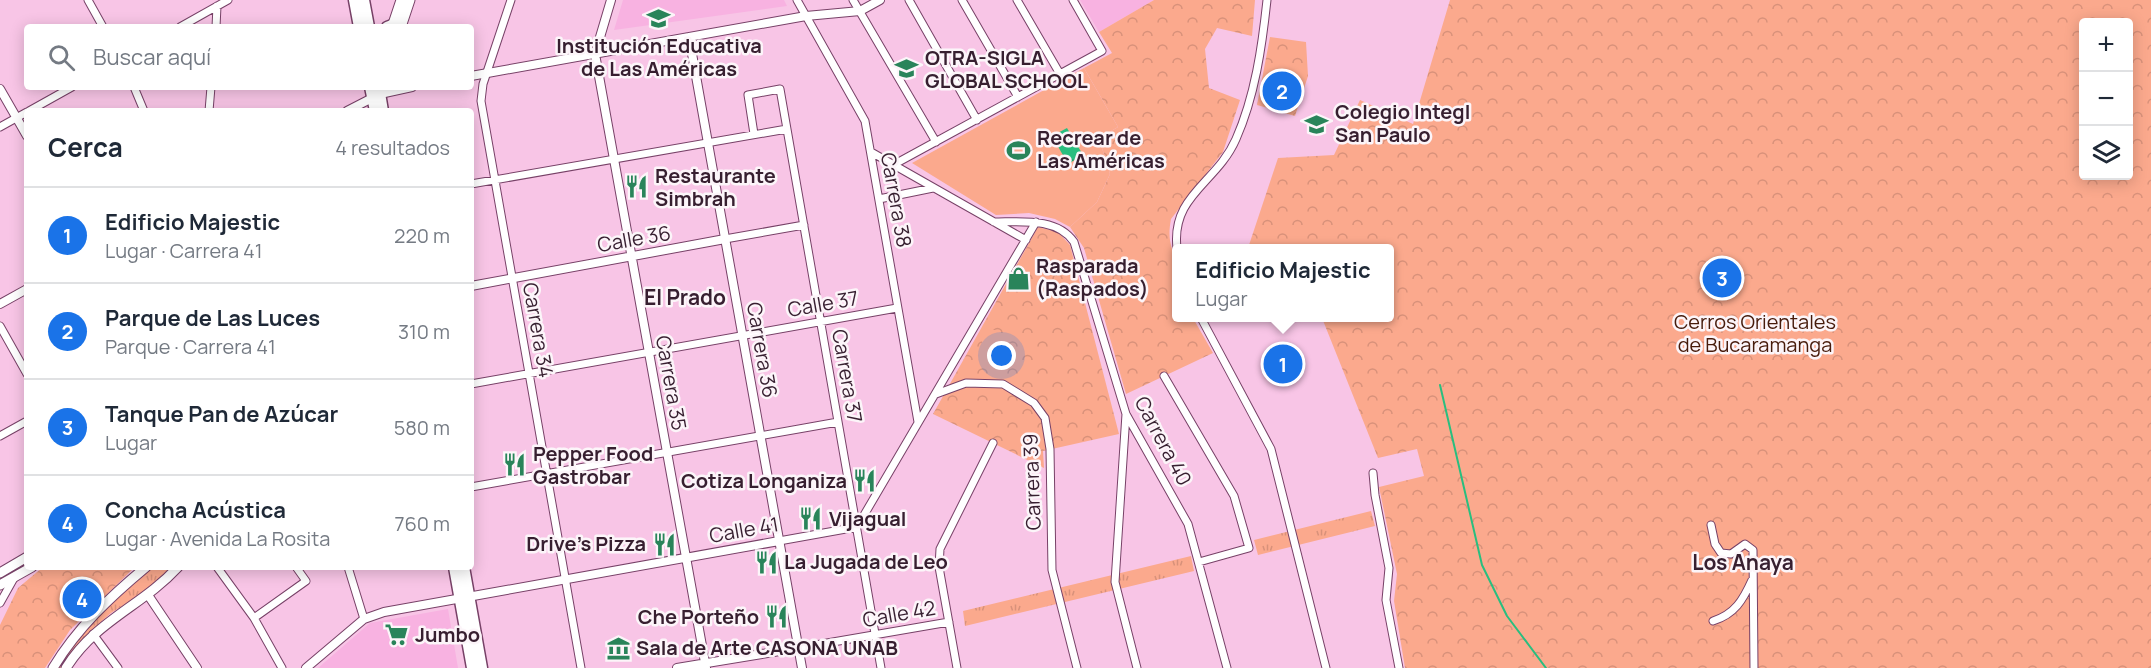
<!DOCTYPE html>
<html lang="es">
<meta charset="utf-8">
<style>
:root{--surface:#fff;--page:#f2f2f3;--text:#1f2937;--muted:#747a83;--line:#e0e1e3;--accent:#1a73e8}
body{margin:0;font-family:Manrope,sans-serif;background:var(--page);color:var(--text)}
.controls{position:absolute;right:18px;top:18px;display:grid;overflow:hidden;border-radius:6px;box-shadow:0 3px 15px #0003}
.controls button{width:54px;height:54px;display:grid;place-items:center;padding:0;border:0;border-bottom:2px solid var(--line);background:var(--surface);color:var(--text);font:30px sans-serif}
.you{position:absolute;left:1002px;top:356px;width:21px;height:21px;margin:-15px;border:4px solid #fff;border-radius:50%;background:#1a73e8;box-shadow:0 0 0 9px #1a73e833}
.badge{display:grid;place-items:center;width:39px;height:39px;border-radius:50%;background:var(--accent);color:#fff;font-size:20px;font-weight:700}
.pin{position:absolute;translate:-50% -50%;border:3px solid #fff;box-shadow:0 2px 6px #0006}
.popup{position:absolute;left:1172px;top:244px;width:222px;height:78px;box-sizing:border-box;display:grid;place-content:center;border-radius:6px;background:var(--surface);filter:drop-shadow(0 2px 4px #0005);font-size:20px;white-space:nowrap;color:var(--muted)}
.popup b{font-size:22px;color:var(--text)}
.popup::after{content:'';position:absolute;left:50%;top:100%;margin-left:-12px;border:12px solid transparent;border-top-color:var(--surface)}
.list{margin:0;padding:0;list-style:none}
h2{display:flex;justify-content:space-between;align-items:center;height:78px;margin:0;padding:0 24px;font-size:26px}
h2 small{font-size:20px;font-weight:400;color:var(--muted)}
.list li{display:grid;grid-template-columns:39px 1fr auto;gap:18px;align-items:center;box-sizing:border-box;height:96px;padding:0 24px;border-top:2px solid var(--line)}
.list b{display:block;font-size:22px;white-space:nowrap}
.list p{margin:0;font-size:20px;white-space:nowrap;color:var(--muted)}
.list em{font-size:20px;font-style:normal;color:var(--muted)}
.icon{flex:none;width:33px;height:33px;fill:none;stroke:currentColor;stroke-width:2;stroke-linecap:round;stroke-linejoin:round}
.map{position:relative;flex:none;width:2151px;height:668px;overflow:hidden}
.search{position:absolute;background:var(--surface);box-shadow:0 3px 15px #0003;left:24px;top:24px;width:450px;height:66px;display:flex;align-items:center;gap:15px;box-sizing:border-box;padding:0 21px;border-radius:6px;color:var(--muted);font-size:22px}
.panel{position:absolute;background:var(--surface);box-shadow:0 3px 15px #0003;left:24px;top:108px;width:450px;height:462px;border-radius:6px}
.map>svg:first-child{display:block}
.built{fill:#f8b2e1}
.grass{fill:url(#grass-tufts)}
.forest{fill:url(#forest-crowns);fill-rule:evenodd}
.pitch{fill:#fba98d}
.water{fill:url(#water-waves)}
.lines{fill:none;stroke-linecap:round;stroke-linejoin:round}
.stream{stroke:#29be7f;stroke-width:2}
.minor-casing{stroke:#774167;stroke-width:9}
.tertiary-casing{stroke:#774167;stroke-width:10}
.secondary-casing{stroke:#774167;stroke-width:11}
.primary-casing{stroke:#774167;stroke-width:13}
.minor{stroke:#fff;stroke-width:7}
.tertiary{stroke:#fff;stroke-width:8}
.secondary{stroke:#fff;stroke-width:9}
.primary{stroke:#fff;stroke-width:10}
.labels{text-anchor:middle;stroke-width:5;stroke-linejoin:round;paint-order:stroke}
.poi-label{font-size:20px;font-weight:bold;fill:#371f30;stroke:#fcf5f9;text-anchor:start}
.street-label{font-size:20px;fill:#371f30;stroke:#fcf5f9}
.park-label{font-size:20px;fill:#471b0b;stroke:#fcf5f9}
.neighbourhood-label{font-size:21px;font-weight:bold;fill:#371f30;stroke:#fcf5f9}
</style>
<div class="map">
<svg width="2151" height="668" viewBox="0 0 2151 668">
<defs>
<pattern id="grass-tufts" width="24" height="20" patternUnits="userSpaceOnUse" patternTransform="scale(1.5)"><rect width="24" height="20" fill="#fba98d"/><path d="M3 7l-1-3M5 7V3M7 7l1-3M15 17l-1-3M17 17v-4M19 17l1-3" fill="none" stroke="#d8917a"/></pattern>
<pattern id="forest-crowns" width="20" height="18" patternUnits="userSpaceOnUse" patternTransform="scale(1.5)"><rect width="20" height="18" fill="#fba98d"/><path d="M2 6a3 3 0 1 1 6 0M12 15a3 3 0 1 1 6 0" fill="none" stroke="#d8917a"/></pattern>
<pattern id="water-waves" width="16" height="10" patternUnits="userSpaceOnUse" patternTransform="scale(1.5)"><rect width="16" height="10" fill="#29be7f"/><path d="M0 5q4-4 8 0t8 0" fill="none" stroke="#249a68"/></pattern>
</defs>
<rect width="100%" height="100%" fill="#f8c5e6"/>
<!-- built -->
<path class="built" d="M623,0h161l3,6 -173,24z
M1080,0h74l-55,32z
M448,609l10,59h-140l52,-45z"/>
<!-- grass -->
<path class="grass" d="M1371,511l4,15 -117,29 -4,-15z
M1191,556l3,15 -229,55 -2,-15z
M153,567h20l-28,25 -34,21 -19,17 -30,38h-7l33,-43z"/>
<!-- forest -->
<path class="forest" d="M1154,0h101l-3,36 -35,-8 -12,21 4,39 31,12 -17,52 -52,67c-5,27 4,28 5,51 2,15 0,32 0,48h17l20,35 -87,41 -42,-146 -14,-21 27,-25 13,-28 -11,-36 19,-11 -34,-59 28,-15 -13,-21z
M1450,0h701v668h-746l-11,-67 3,-27 -18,-87 45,-11 -7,-27 -39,9 -56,-140h68v-70h-142l30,-90 56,-3 26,-55 53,24zM2084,22h44v154h-44z
M1270,37l36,5 2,34 -13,40 -38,-11z
M1038,227l20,5 12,13 49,189 -76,17 1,17 -111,-54z
M43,567h92l-65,63 -25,38h-45v-43l18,-37z"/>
<!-- pitch -->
<path class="pitch" d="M1084,68l34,59 -19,11 11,36 -13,28 -27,25 -15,-8 -26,-6 -33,2 -84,-52z
M982,330h16v29h-16z"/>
<!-- water -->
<path class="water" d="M1067,128l16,27 -15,9 -16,-28z"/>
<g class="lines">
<!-- stream -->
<path class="stream" d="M1440,385l42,180 25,51 39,52"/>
<defs>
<path id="minor" d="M88,0l15,27
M511,0l-28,84 -2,17 100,567
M797,0l68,121 53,301
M853,0l83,142
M909,0l68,120
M962,0l56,97
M1017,0l43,74
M180,27l48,-27
M216,27l1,-21
M134,87l10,24
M29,111l43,-24
M209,111l2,-24
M0,127l27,-15
M754,134l-6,-39 32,-6 101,579
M871,152l155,88
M893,165l209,-114 -29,-51
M471,184l316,-55
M879,199l54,-11
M994,222c26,0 63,-5 80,20l52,172 62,110 39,144
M725,239l79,-14
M1177,248c-6,-53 40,-65 59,-109 19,-43 26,-92 31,-139
M1201,318l70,131 55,219
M0,326l27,48
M1164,376l70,120 15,52 -50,14
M471,384l426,-76
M936,394l30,-11 37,1 31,19 11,15 5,31 2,121 25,98
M1126,414l-11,168 22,86
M0,436l27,-15
M1373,473l2,22 14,73 -3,32 13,68
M471,487l367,-65
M1711,525l4,19 6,9 10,1 14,-10 8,6 1,118
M779,541l78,-14 179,-305
M217,567l37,51 28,50
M348,567l16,52
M0,603l14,-25
M254,618l52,-37 -10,-14
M1713,621c22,-7 30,-21 39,-41
M93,634l25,34
M798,648l151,-26
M957,668l-18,-101 1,-18 53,-106"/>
<path id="tertiary" d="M611,0l-16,54 111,614
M689,37l113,631
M471,76l335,-60 54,-5 20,-11
M0,89l27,47
M347,111l33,-17 32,-7
M471,286l254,-47
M0,304l27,-15
M148,595l49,73
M306,668l58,-49 20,-7 395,-71
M677,668l121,-20"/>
<path id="secondary" d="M392,27l9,-27
M401,27l9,-27
M0,573l27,-16
M0,585l32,-18
M53,668c24,-40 57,-71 93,-101
M66,668c29,-47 76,-62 112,-101"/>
<path id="primary" d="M354,0l5,27
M364,0l5,27
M387,27l5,-2
M370,87l5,24
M379,87l4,24
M454,567l18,101
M464,567l18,101"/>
</defs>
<!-- minor casing -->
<use href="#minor" class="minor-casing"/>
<!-- tertiary casing -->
<use href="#tertiary" class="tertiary-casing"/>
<!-- secondary casing -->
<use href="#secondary" class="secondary-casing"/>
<!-- primary casing -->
<use href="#primary" class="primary-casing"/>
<!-- minor -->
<use href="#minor" class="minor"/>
<!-- tertiary -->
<use href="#tertiary" class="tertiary"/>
<!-- secondary -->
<use href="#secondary" class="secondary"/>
<!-- primary -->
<use href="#primary" class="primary"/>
</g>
<!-- icons -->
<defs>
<symbol id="school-bare" viewBox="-9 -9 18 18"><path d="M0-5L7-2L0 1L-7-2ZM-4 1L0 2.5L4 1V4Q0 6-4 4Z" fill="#29845a" stroke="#fcf5f9" stroke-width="2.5" paint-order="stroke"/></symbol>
<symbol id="stadium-bare" viewBox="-9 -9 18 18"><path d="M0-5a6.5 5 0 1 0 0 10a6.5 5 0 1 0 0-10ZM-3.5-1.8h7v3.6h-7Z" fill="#29845a" stroke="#fcf5f9" stroke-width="2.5" paint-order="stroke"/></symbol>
<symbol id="restaurant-bare" viewBox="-9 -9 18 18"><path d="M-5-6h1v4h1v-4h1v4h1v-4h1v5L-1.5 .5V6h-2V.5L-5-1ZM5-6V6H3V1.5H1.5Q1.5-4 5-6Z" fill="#29845a" stroke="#fcf5f9" stroke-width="2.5" paint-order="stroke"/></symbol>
<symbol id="shop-bare" viewBox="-9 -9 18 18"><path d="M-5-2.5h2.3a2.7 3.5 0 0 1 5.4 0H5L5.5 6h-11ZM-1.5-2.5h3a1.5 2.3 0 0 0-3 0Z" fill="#29845a" stroke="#fcf5f9" stroke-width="2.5" paint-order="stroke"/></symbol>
<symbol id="supermarket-bare" viewBox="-9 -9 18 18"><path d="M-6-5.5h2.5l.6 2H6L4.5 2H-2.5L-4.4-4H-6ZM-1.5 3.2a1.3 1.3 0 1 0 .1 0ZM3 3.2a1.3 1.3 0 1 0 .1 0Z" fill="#29845a" stroke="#fcf5f9" stroke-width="2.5" paint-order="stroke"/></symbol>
<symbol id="museum-bare" viewBox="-9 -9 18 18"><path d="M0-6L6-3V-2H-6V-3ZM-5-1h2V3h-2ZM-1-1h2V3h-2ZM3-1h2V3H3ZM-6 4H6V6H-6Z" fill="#29845a" stroke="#fcf5f9" stroke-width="2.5" paint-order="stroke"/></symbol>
</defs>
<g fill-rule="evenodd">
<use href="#school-bare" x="642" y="2" width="33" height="33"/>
<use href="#school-bare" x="890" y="52" width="33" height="33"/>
<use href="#school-bare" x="1300" y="108" width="33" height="33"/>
<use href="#stadium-bare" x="1002" y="134" width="33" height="33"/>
<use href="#restaurant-bare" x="620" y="170" width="33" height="33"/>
<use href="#shop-bare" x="1002" y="262" width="33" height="33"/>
<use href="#restaurant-bare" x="498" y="448" width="33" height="33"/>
<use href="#restaurant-bare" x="848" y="464" width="33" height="33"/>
<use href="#restaurant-bare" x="794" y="502" width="33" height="33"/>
<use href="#restaurant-bare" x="648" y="528" width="33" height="33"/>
<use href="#restaurant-bare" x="750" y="546" width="33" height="33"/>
<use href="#restaurant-bare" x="760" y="600" width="33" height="33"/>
<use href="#supermarket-bare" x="380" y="618" width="33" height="33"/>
<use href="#museum-bare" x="602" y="632" width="33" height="33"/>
</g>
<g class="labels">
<!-- poi labels -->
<g class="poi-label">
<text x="659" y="53" text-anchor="middle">Institución Educativa<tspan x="659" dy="23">de Las Américas</tspan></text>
<text x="925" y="65">OTRA-SIGLA<tspan x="925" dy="23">GLOBAL SCHOOL</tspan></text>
<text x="1335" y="119">Colegio Integl<tspan x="1335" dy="23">San Paulo</tspan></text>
<text x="1037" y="145">Recrear de<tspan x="1037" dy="23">Las Américas</tspan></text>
<text x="655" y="183">Restaurante<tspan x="655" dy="23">Simbrah</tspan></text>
<text x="1036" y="273">Rasparada<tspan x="1036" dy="23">(Raspados)</tspan></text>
<text x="533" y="461">Pepper Food<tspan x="533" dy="23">Gastrobar</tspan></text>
<text x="847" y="488" text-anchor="end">Cotiza Longaniza</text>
<text x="829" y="526">Vijagual</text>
<text x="646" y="551" text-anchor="end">Drive's Pizza</text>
<text x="784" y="569">La Jugada de Leo</text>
<text x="759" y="624" text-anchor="end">Che Porteño</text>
<text x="415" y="642">Jumbo</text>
<text x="636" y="655">Sala de Arte CASONA UNAB</text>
</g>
<!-- street labels -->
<g class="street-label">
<text transform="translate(896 200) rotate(80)" y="7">Carrera 38</text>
<text transform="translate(634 239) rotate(-10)" y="7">Calle 36</text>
<text transform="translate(823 304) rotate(-10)" y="7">Calle 37</text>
<text transform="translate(538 330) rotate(80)" y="7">Carrera 34</text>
<text transform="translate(762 350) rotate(80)" y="7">Carrera 36</text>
<text transform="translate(847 376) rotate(80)" y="7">Carrera 37</text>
<text transform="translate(671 383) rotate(80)" y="7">Carrera 35</text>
<text transform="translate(1163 441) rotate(62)" y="7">Carrera 40</text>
<text transform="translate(1032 482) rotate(-92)" y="7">Carrera 39</text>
<text transform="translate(744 530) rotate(-10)" y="7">Calle 41</text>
<text transform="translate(899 614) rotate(-10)" y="7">Calle 42</text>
</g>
<!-- park labels -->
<g class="park-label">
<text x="1755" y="329">Cerros Orientales<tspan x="1755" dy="23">de Bucaramanga</tspan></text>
</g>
<!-- neighbourhood labels -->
<g class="neighbourhood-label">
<text x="685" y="305">El Prado</text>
<text x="1743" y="570">Los Anaya</text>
</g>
</g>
</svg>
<div class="controls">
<button>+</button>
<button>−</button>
<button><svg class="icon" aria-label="layers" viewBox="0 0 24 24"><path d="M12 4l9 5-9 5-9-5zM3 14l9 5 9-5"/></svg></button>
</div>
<div class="you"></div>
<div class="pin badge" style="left:1283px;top:364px">1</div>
<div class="popup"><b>Edificio Majestic</b>Lugar</div>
<div class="pin badge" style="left:1282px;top:91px">2</div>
<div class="pin badge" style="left:1722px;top:278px">3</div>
<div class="pin badge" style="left:82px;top:599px">4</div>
<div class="search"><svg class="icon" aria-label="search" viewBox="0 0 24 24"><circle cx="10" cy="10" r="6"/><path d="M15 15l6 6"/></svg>Buscar aquí</div>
<section class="panel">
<h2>Cerca<small>4 resultados</small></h2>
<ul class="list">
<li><span class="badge">1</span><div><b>Edificio Majestic</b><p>Lugar · Carrera 41</p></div><em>220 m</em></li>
<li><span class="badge">2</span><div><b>Parque de Las Luces</b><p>Parque · Carrera 41</p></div><em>310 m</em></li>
<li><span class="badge">3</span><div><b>Tanque Pan de Azúcar</b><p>Lugar</p></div><em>580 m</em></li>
<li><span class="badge">4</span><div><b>Concha Acústica</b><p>Lugar · Avenida La Rosita</p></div><em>760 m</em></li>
</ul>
</section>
</div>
